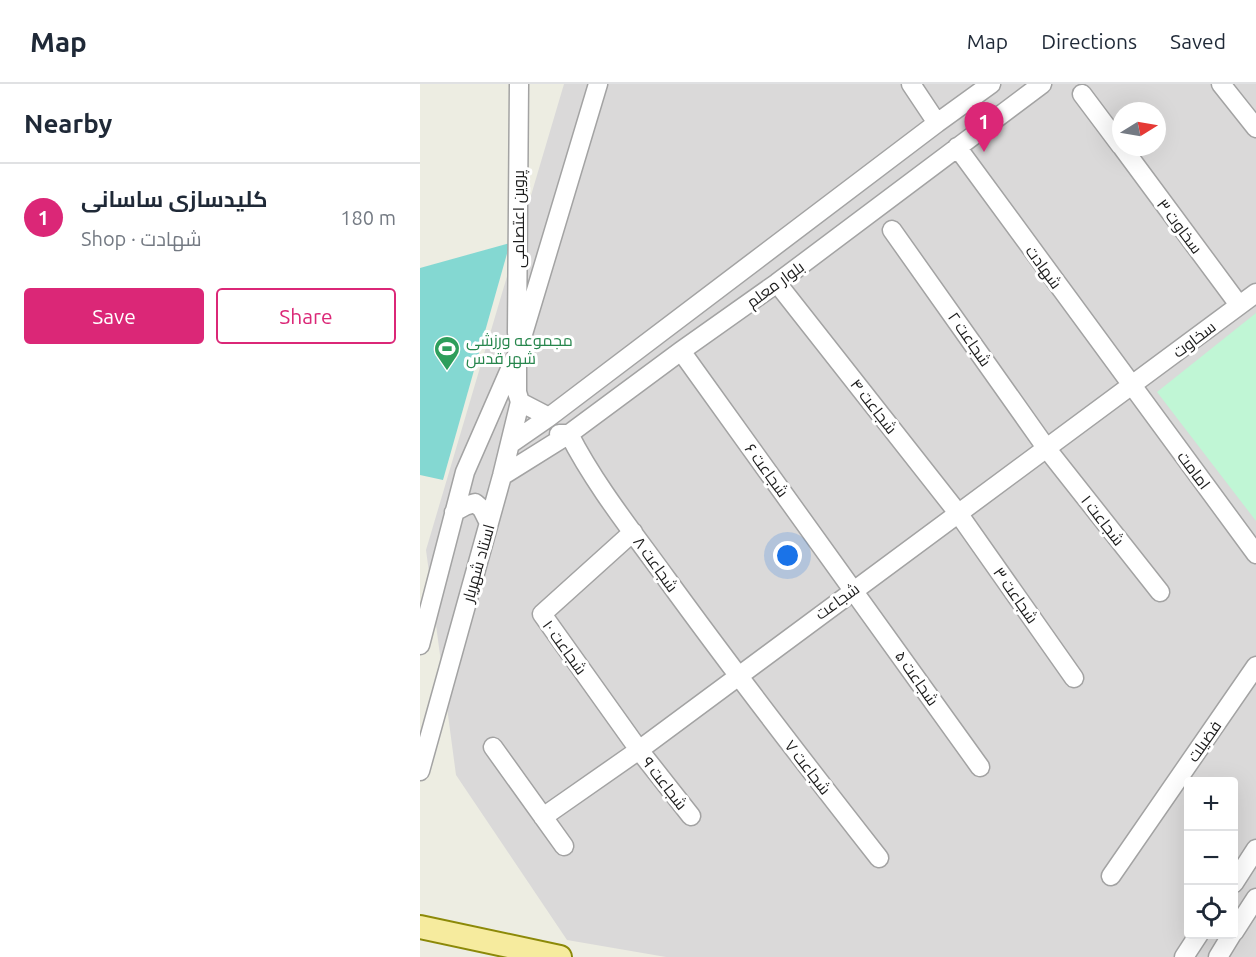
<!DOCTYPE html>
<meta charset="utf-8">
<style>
:root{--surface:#fff;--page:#f6f6f7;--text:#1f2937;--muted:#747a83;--line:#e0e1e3;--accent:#db2777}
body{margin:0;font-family:Ubuntu,Cairo,sans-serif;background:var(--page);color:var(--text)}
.controls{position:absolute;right:18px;bottom:18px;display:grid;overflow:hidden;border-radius:6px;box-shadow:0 6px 24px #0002}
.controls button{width:54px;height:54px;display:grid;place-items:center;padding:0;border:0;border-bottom:2px solid var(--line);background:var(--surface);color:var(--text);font:30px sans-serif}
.compass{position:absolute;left:692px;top:18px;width:54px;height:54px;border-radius:50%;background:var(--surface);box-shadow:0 6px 24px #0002;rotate:79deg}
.you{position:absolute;left:368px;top:472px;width:21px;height:21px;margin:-15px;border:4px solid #fff;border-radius:50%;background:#1a73e8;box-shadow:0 0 0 9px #1a73e833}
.badge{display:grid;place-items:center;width:39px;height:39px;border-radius:50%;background:var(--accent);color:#fff;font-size:20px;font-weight:700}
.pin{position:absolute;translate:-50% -50px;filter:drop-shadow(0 2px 3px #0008)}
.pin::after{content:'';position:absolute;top:32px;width:21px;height:18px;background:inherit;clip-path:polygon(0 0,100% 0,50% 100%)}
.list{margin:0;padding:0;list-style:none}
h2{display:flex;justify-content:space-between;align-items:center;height:78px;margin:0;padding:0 24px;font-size:26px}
h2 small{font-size:20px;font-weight:400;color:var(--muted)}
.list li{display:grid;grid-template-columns:39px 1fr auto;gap:18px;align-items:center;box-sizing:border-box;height:108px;padding:0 24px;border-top:2px solid var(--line)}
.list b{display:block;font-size:22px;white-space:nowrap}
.list p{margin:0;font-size:20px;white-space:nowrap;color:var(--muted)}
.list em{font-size:20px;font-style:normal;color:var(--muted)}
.actions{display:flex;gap:12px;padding:18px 24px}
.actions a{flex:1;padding:14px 0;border:2px solid var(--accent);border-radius:6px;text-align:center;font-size:21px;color:var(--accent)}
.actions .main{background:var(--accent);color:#fff}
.icon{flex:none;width:33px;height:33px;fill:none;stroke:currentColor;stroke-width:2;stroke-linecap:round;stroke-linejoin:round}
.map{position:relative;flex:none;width:836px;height:873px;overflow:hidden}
header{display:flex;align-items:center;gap:36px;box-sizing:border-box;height:84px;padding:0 30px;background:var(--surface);border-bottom:2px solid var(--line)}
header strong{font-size:28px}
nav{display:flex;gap:33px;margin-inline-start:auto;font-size:21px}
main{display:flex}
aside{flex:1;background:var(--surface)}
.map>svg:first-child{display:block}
.residential{fill:#dad9d9;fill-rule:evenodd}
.park{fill:#c0f6d5}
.pitch{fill:#84d8d2}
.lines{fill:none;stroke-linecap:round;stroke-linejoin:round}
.minor-casing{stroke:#a3a3a3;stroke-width:21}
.major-casing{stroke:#8c8908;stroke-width:26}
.minor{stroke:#fff;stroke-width:18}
.major{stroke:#f6eb9e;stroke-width:22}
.labels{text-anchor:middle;stroke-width:6;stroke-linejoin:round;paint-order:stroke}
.street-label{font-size:16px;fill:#1c1c1c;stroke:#fff}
.leisure-label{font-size:16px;fill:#27864d;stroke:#fff;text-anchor:start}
</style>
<header>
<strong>Map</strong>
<nav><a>Map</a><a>Directions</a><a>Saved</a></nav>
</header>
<main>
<aside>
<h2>Nearby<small></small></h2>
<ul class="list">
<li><span class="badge">1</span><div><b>کلیدسازی ساسانی</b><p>Shop · شهادت</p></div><em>180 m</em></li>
</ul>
<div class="actions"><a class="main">Save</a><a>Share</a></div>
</aside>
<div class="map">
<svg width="836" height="873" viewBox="0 0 836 873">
<rect width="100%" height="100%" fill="#edede2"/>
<!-- residential -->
<path class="residential" d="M144,0h692v873h-590l-99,-17 -111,-165 -30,-225zM701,27h36v36h-36zM768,698h46v152h-46z"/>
<!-- park -->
<path class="park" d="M836,229v208l-99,-129z"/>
<!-- pitch -->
<path class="pitch" d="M90,159l-67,237 -23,-5v-207z"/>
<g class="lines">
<defs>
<path id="minor" d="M491,0l26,39
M801,0l35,44
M662,10l39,52
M537,63l299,407
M702,63l117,158
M472,146l155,219 113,143
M357,199l181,230 116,165
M97,249l2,-249
M261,267l299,416
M100,318l29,15 388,-294 54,-39
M139,350h10c26,51 63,97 97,144 69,95 140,187 213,280
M90,360l39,-27
M82,392l67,-42 112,-83 96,-68 265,-199
M34,428l11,-6 10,-3 7,6 7,14
M213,448l-91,82 97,136 52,66
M0,561l45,-173 49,-112
M73,663l71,99
M0,687l82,-295 18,-74 -3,-10v-38l81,-270
M123,733l96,-67 617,-457
M691,792l145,-210
M814,799l22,-34
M814,848l22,-34
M764,873l15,-23
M798,873l14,-23"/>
<path id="major" d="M0,843l140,30"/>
</defs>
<!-- minor casing -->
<use href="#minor" class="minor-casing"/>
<!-- major casing -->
<use href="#major" class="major-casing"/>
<!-- minor -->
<use href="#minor" class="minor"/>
<!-- major -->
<use href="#major" class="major"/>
</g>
<!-- icons -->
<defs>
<symbol id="stadium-pin" viewBox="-11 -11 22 30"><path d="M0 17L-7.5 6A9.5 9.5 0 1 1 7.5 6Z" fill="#2e9e5b" stroke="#fff"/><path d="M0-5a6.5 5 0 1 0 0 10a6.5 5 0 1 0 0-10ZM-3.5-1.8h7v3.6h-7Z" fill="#fff"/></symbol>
</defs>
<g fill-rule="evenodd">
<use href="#stadium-pin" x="12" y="250" width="30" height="40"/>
</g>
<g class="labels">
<!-- street labels -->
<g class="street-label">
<text transform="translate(98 135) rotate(-90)" y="6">پروین اعتصامی</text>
<text transform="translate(760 142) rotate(53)" y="6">سخاوت ۳</text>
<text transform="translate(624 183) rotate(54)" y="6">شهادت</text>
<text transform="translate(355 200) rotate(-36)" y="6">بلوار معلم</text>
<text transform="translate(550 255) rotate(55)" y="6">شجاعت ۲</text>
<text transform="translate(774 255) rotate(-37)" y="6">سخاوت</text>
<text transform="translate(454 322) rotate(52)" y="6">شجاعت ۴</text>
<text transform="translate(347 386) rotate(54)" y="6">شجاعت ۶</text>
<text transform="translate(774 386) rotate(53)" y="6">امامت</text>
<text transform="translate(683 436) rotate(52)" y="6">شجاعت ۱</text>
<text transform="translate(58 479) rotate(-74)" y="6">استاد شهریار</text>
<text transform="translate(236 480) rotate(54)" y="6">شجاعت ۸</text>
<text transform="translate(596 511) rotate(55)" y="6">شجاعت ۳</text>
<text transform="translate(417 517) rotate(-36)" y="6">شجاعت</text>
<text transform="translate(145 563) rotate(54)" y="6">شجاعت ۱۰</text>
<text transform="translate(497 594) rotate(55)" y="6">شجاعت ۵</text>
<text transform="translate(784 657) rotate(-55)" y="6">فضیلت</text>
<text transform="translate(388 683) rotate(52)" y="6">شجاعت ۷</text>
<text transform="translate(245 699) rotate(52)" y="6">شجاعت ۹</text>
</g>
<!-- leisure labels -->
<g class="leisure-label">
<text x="46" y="262">مجموعه ورزشی<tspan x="46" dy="18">شهر قدس</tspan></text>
</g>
</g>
</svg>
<div class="controls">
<button>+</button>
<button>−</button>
<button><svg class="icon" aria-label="locate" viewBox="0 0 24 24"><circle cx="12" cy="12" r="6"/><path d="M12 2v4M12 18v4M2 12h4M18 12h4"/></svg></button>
</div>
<svg class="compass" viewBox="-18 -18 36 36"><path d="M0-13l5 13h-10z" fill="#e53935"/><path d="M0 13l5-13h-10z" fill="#747a83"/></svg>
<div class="you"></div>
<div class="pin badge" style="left:564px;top:68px">1</div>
</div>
</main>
